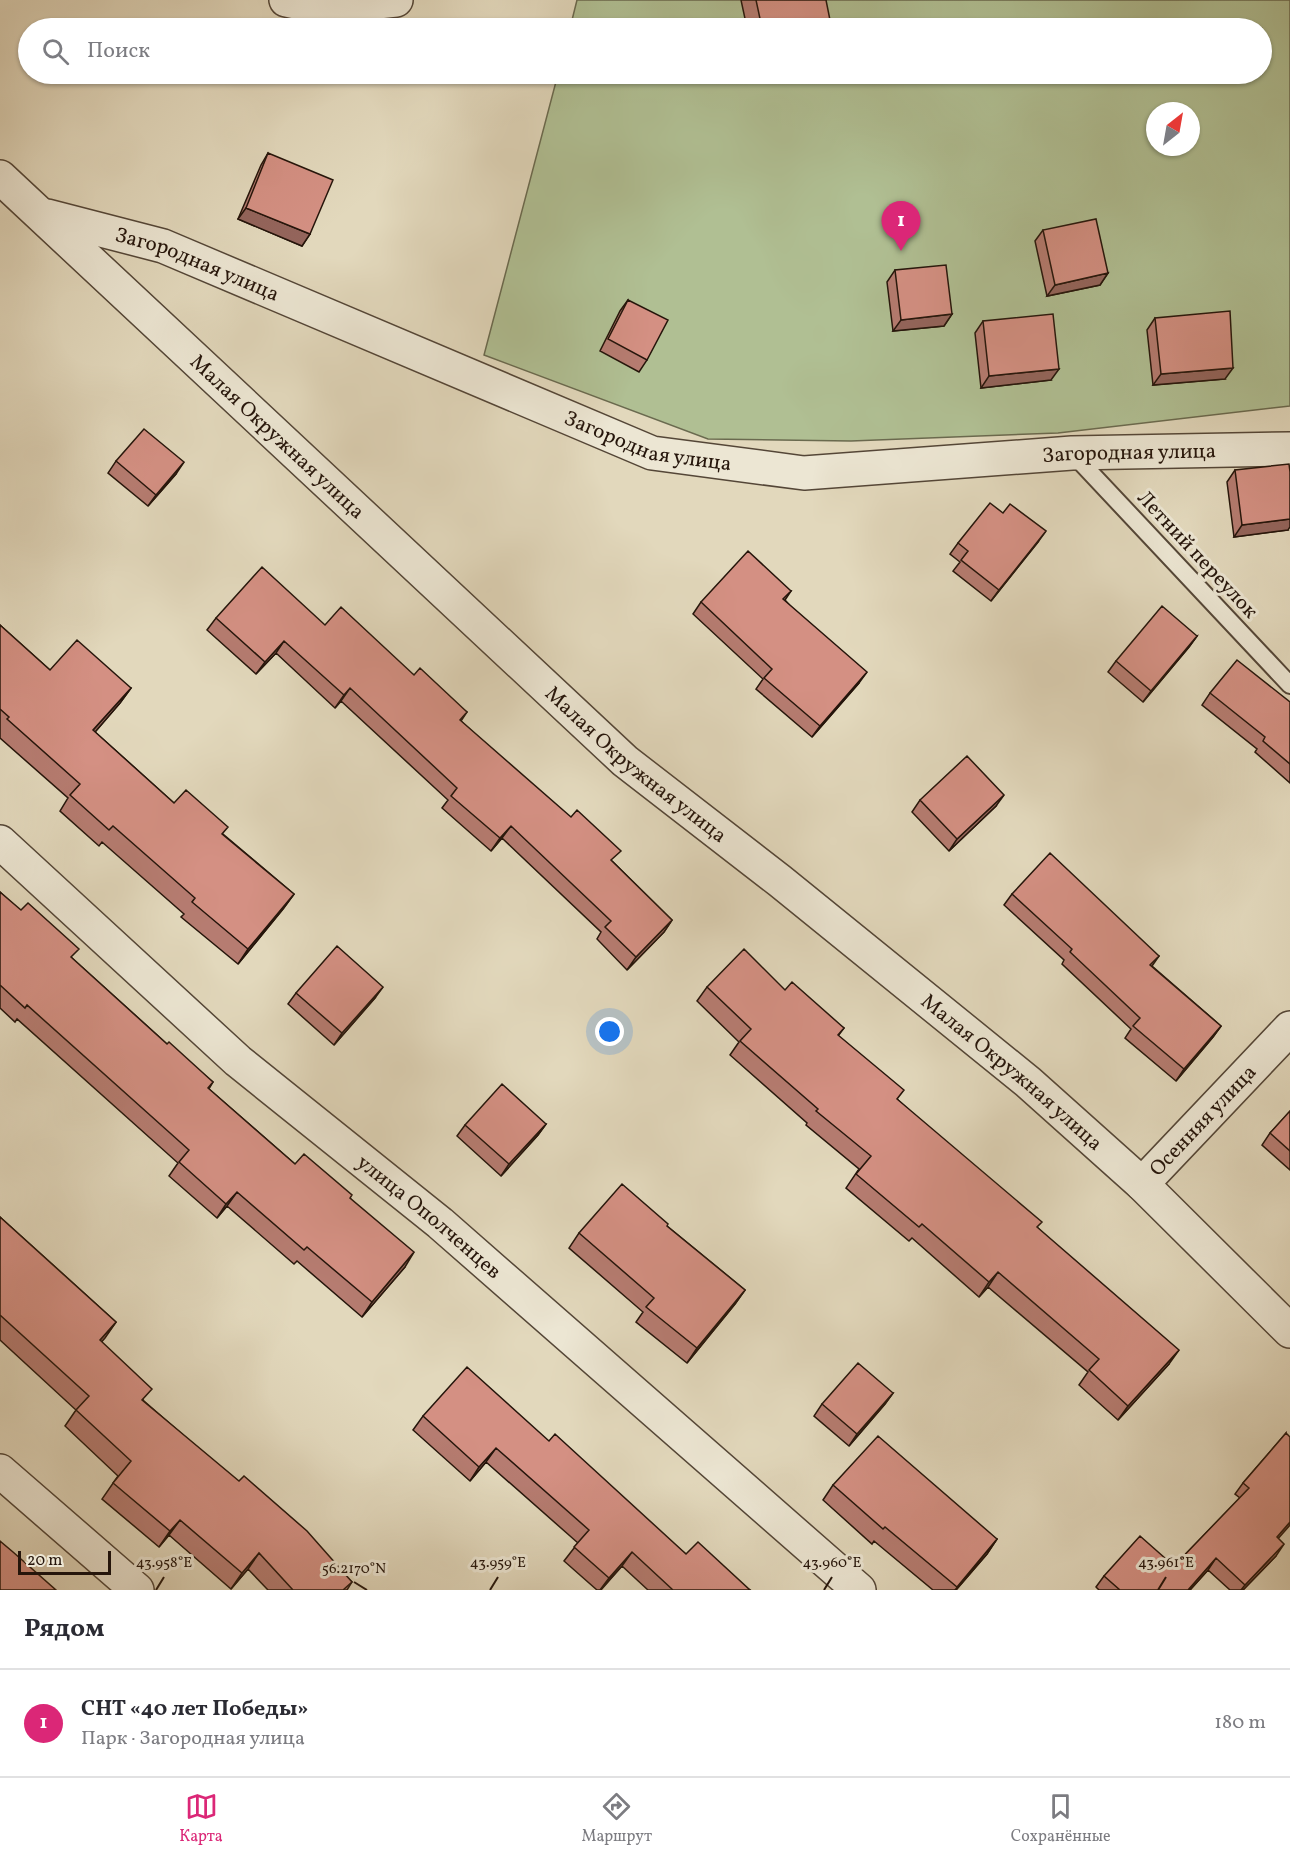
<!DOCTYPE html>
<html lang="ru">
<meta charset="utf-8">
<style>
:root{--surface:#fff;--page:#f7f7f7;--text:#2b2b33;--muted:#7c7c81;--line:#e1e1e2;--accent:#db2777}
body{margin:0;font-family:Vollkorn,serif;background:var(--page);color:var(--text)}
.compass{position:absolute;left:1146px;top:102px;width:54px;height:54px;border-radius:50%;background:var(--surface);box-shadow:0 2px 4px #0004;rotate:31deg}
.scale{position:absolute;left:18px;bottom:15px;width:93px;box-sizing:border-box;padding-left:6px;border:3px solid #25150b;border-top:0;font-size:16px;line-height:21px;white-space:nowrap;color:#25150b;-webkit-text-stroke:4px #ece6d3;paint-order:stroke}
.you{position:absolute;left:610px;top:1032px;width:21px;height:21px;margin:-15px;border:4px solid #fff;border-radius:50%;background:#1a73e8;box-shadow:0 0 0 9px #1a73e833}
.badge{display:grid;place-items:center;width:39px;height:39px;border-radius:50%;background:var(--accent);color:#fff;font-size:20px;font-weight:700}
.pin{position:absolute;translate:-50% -50px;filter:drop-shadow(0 2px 3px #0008)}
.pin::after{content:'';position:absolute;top:32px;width:21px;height:18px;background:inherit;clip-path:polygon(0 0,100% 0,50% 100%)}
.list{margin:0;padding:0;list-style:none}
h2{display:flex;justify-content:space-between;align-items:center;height:78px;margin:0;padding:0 24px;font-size:26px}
h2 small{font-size:20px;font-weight:400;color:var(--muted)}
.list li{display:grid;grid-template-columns:39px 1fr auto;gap:18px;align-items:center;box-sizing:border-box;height:108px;padding:0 24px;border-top:2px solid var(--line)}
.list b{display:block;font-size:22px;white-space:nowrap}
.list p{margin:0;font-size:20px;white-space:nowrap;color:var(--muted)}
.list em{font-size:20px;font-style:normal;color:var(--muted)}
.icon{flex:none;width:33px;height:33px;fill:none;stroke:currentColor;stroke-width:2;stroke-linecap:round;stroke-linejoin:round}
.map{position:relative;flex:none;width:1290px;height:1590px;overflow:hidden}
.search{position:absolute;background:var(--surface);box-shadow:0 2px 4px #0004;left:18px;right:18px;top:18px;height:66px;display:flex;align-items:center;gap:15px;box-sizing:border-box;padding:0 21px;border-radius:33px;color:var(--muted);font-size:22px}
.sheet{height:186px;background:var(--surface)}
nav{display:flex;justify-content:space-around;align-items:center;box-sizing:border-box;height:84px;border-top:2px solid var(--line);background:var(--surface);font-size:16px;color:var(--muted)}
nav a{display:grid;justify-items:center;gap:3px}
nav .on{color:var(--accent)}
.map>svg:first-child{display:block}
.green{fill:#b0bf93;stroke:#6a6a4f;stroke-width:1.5;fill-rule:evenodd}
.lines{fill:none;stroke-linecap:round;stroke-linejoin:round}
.service-casing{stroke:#544637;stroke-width:20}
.minor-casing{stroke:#544637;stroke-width:36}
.service{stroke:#ece6d3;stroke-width:16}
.minor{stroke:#ece6d3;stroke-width:33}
.wall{fill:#b67c71;stroke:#25150b;stroke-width:1.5}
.shaded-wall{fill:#94655c;stroke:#25150b;stroke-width:1.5}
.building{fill:#d49083;stroke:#25150b;stroke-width:1.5}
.ticks{fill:none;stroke:#25150b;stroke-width:2}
.labels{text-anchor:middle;stroke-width:6;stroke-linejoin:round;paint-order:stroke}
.street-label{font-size:21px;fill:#25150b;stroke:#ece6d3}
.ticks-label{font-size:15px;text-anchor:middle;fill:#25150b;stroke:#ece6d3;stroke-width:6;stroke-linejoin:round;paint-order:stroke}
</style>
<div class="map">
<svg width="1290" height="1590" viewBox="0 0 1290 1590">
<rect width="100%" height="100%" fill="#e2d8bc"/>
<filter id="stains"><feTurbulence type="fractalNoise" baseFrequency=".00333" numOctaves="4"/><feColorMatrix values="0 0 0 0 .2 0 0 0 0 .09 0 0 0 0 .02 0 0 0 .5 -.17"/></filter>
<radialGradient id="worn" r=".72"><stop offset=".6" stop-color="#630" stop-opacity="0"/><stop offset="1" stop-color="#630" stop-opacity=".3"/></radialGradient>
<!-- green -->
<path class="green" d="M577,0h713v406l-232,27 -207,8 -143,-2 -224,-84 74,-281h704v-46h-692zM1155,111h36v36h-36z"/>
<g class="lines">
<defs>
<path id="service" d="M1073,454l217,231"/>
<g id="minor">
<path d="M286,0l36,8 74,-8"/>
<path id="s1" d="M0,177l625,584 155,120 248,201 114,102 148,147"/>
<path id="s2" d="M47,216l116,30 489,207 152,20 268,-20 218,-4"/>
<path id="s3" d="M0,842l238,219 202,162 419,367"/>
<path id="s4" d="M1142,1184l148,-156"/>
<path d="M0,1471l137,119"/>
</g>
</defs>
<!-- service casing -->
<use href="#service" class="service-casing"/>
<!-- minor casing -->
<use href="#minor" class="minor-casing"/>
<!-- service -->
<use href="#service" class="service"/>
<!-- minor -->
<use href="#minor" class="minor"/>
</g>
<!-- wall -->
<path class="wall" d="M741,0h85l-2,28h-77z
M268,153l42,81 -8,12 -64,-27 23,-54z
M1043,230l65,43 -8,12 -53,11 -12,-55z
M895,270l57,44 -8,12 -51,5 -6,-49z
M628,300l19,60 -8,12 -39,-21 20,-40z
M1155,318l70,61 -72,6 -6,-55z
M983,321l68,59 -70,8 -6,-55z
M116,461l60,13 -28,32 -40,-33z
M1235,470l53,60 -54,7 -7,-55z
M1038,542l-47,59 -38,-30 7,-9 -10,-8 8,-11z
M791,591l-6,9 74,83 -47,54 -56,-48 7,-10 -70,-65 8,-12z
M216,618l109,7 89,50 53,37 -6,9 152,141 59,58 -8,12 -37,38 -30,-31 4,-7 -99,-94 -11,13 -49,-43 6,-8 -107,-99 -6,7 -59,-55 -20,21 -49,-44z
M0,625l50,45 81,18 -11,15 -25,29 79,71 49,31 71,60 -11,15 -45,55 -57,-47 3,-3 -82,-72 -3,4 -39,-35 8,-13 -68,-60z
M1197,636l-8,11 -46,55 -35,-30 8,-11z
M1210,693l80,9v81l-35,-31 2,-3 -55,-44z
M920,800l76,6 -47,45 -37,-39z
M0,892l72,66 95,86 46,38 -4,7 86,75 55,34 55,69 -43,50 -65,-56 -3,3 -67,-58 -10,12 -48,-42 9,-13 -161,-144 -2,3 -15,-14z
M1012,894l147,62 -7,10 69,60 -8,11 -37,44 -51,-43 6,-9 -69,-65 2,-4 -60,-55z
M707,987l78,3 59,38 -6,8 59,63 141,129 131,136 -51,56 -39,-35 9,-13 -100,-85 -9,10 -67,-59 -3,3 -63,-53 13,-19 -53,-44 1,-2 -77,-68 9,-13 -42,-41z
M296,993l79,5 -41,47 -46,-41z
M1290,1111v59l-28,-25 8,-12z
M546,1124l-8,11 -37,41 -44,-40 8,-11z
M0,1217l116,105 -15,20 43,59 208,181 -5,8h-79l-20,-21 -17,20 -62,-54 -10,12 -57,-48 16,-23 -53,-50 11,-16 -76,-70z
M667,1226l78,64 -10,14 -48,59 -51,-41 7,-10 -74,-64 10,-15z
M893,1393l-8,11 -36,42 -35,-30 8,-12z
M423,1416l126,25 137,113 64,36h-102l-26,-24 -21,24h-4l-33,-29 14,-18 -92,-81 -16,19 -57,-51z
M1286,1433l-10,123 -33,34h-13l-22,-20 -18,20h-91l-3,-3 8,-11 70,-10 66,-68 -5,-4 8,-11z
M833,1485l164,54 -10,15 -31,36h-23l-59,-49 -2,3 -49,-44z"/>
<!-- shaded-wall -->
<path class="shaded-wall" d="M830,20l-6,8h-34z
M246,208l64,26 -8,12 -64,-27z
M1108,273l-8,12 -53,11 8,-11z
M952,314l-8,12 -51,5 8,-11z
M1233,368l-8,11 -72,6 8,-11z
M1059,369l-8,11 -70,8 8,-12z
M184,462l-8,12 -28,32 8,-11z
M1290,519v8l-2,3 -54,7 8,-12z
M1046,531l-8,11 -47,59 8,-11z
M1197,636l-8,11 -46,55 8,-11z
M284,641l-8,12 -20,21 9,-12z
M867,672l-8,11 -47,54 8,-11z
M131,688l-11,15 -37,43 10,-16z
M350,688l-9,13 -6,7 9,-13z
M1004,795l-8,11 -47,45 8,-12z
M511,826l-9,12 -11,13 9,-13z
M294,894l-11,15 -45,55 10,-15z
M672,920l-8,12 -37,38 9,-13z
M383,987l-8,11 -41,47 8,-12z
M1221,1026l-8,11 -37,44 8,-12z
M546,1124l-8,11 -37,41 8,-12z
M237,1192l-10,14 -10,12 9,-14z
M414,1252l-9,15 -43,50 10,-15z
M998,1272l-10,15 -9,10 10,-15z
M745,1290l-10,14 -48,59 10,-15z
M116,1322l-11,16 -16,18 11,-16z
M1179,1350l-10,14 -51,56 10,-14z
M893,1393l-8,11 -36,42 8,-12z
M496,1448l-10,14 -16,19 9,-14z
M180,1520l-11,15 -10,12 11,-16z
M1290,1522v3l-21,24 8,-12z
M997,1539l-10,15 -31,36h-1z
M1284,1544l-8,12 -33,34h-2l4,-5z
M632,1552l-10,14 -22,24 9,-12z
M259,1553l-11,16 -17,20 11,-16z
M1216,1558l-8,12 -18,20h-2z"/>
<!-- building -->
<path class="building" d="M756,0h70l4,20 -40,8h-28z
M268,153l65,27 -23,54 -64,-26z
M1096,219l12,54 -53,12 -12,-55z
M946,265l6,49 -51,6 -6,-50z
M628,300l40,20 -21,40 -39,-21z
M1230,311l3,57 -72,6 -6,-56z
M1053,314l6,55 -70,7 -6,-55z
M144,429l40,33 -28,33 -40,-34z
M1289,464l1,8v47l-48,6 -7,-55z
M990,503l13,10 7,-9 36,27 -47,59 -38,-30 7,-9 -10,-8z
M748,551l43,40 -8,8 84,73 -47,54 -56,-48 8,-9 -71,-67z
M262,567l63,58 16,-18 73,68 6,-7 47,44 -7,8 111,97 6,-7 44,41 -10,9 61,60 -36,37 -31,-30 6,-6 -100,-95 -11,12 -49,-42 6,-8 -107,-100 -6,7 -60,-54 -19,21 -49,-44z
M1162,606l35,30 -46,55 -35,-30z
M0,625l50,45 27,-30 54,48 -38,42 81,73 12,-13 42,37 -6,7 72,60 -46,55 -56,-47 3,-4 -82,-72 -4,4 -39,-35 10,-11 -73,-65 2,-2 -9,-8z
M1237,660l53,42v62l-27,-23 2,-4 -55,-44z
M967,756l37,39 -47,44 -37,-39z
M1050,853l109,103 -9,9 71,61 -37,43 -51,-43 7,-8 -70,-66 2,-3 -60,-55z
M0,892l21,18 7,-7 51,46 -8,8 96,87 2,-2 44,40 -5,6 87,76 9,-10 48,41 -2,3 64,54 -42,50 -65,-55 -3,3 -67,-58 -11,12 -47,-42 10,-12 -162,-145 -2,3 -25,-23z
M337,946l46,41 -41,46 -46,-40z
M744,949l41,41 7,-8 52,46 -6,7 66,55 -7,9 145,123 -5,5 142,123 -51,56 -39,-36 10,-11 -101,-87 -9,10 -67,-58 -3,3 -63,-53 15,-18 -55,-45 2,-2 -78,-68 11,-12 -44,-42z
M502,1084l44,40 -37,40 -44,-39z
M1290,1111v40l-20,-18z
M622,1184l46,40 -1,2 78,64 -48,58 -51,-41 8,-9 -75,-65z
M0,1217l116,105 -16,18 52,49 -10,11 97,81 5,-5 63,55 45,51 -9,8h-50l-34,-37 -17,20 -62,-53 -10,11 -57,-48 18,-22 -55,-51 13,-14 -89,-81z
M858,1363l35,30 -36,41 -35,-30z
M467,1367l82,74 6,-7 131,120 12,-12 52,48h-77l-41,-38 -23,26 -35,-31 15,-17 -93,-82 -17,19 -56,-51z
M1286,1433l4,4v85l-13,15 7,7 -39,41 -29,-27 -28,32h-68l-16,-14 36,-40 34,30 75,-78 -6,-5z
M878,1436l119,103 -40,48 -72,-60 -2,2 -50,-44z
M0,1541l13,11 43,38h-56z"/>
<!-- ticks -->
<path class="ticks" d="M354,1582l13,8M156,1590l8,-13M490,1590l8,-13M824,1590l8,-13M1158,1590l8,-13"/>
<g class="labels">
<!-- street labels -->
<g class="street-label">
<text dy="7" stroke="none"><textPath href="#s2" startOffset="158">Загородная улица</textPath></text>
<text dy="7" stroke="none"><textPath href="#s1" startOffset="380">Малая Окружная улица</textPath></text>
<text dy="7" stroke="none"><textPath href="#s2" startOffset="644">Загородная улица</textPath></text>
<text dy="7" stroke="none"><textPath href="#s2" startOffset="1130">Загородная улица</textPath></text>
<text transform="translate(1198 554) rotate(47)" y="7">Летний переулок</text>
<text dy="7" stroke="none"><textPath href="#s1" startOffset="866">Малая Окружная улица</textPath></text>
<text dy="7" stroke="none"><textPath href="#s1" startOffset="1352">Малая Окружная улица</textPath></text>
<text dy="7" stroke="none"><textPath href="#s4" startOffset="88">Осенняя улица</textPath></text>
<text dy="7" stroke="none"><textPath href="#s3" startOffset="570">улица Ополченцев</textPath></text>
</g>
</g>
<g class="ticks-label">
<text x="164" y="1567">43.958°E</text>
<text x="498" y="1567">43.959°E</text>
<text x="832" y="1567">43.960°E</text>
<text x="1166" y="1567">43.961°E</text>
<text x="354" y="1573">56.2170°N</text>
</g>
<rect width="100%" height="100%" filter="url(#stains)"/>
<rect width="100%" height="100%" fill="url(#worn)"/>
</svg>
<svg class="compass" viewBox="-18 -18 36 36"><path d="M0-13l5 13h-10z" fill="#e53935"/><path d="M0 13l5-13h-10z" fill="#7c7c81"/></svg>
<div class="scale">20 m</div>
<div class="you"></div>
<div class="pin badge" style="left:901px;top:251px">1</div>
<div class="search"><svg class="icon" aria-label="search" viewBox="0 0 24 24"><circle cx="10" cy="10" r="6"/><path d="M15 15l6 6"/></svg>Поиск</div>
</div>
<section class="sheet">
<h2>Рядом<small></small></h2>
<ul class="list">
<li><span class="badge">1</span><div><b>СНТ «40 лет Победы»</b><p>Парк · Загородная улица</p></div><em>180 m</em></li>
</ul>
</section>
<nav>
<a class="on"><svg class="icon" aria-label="map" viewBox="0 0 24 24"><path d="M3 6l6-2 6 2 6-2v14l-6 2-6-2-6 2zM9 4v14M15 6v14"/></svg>Карта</a>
<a><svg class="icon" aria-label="directions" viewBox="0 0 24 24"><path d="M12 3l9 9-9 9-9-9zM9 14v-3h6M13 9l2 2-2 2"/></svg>Маршрут</a>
<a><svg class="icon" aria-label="saved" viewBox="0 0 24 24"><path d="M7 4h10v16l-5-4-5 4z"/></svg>Сохранённые</a>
</nav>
